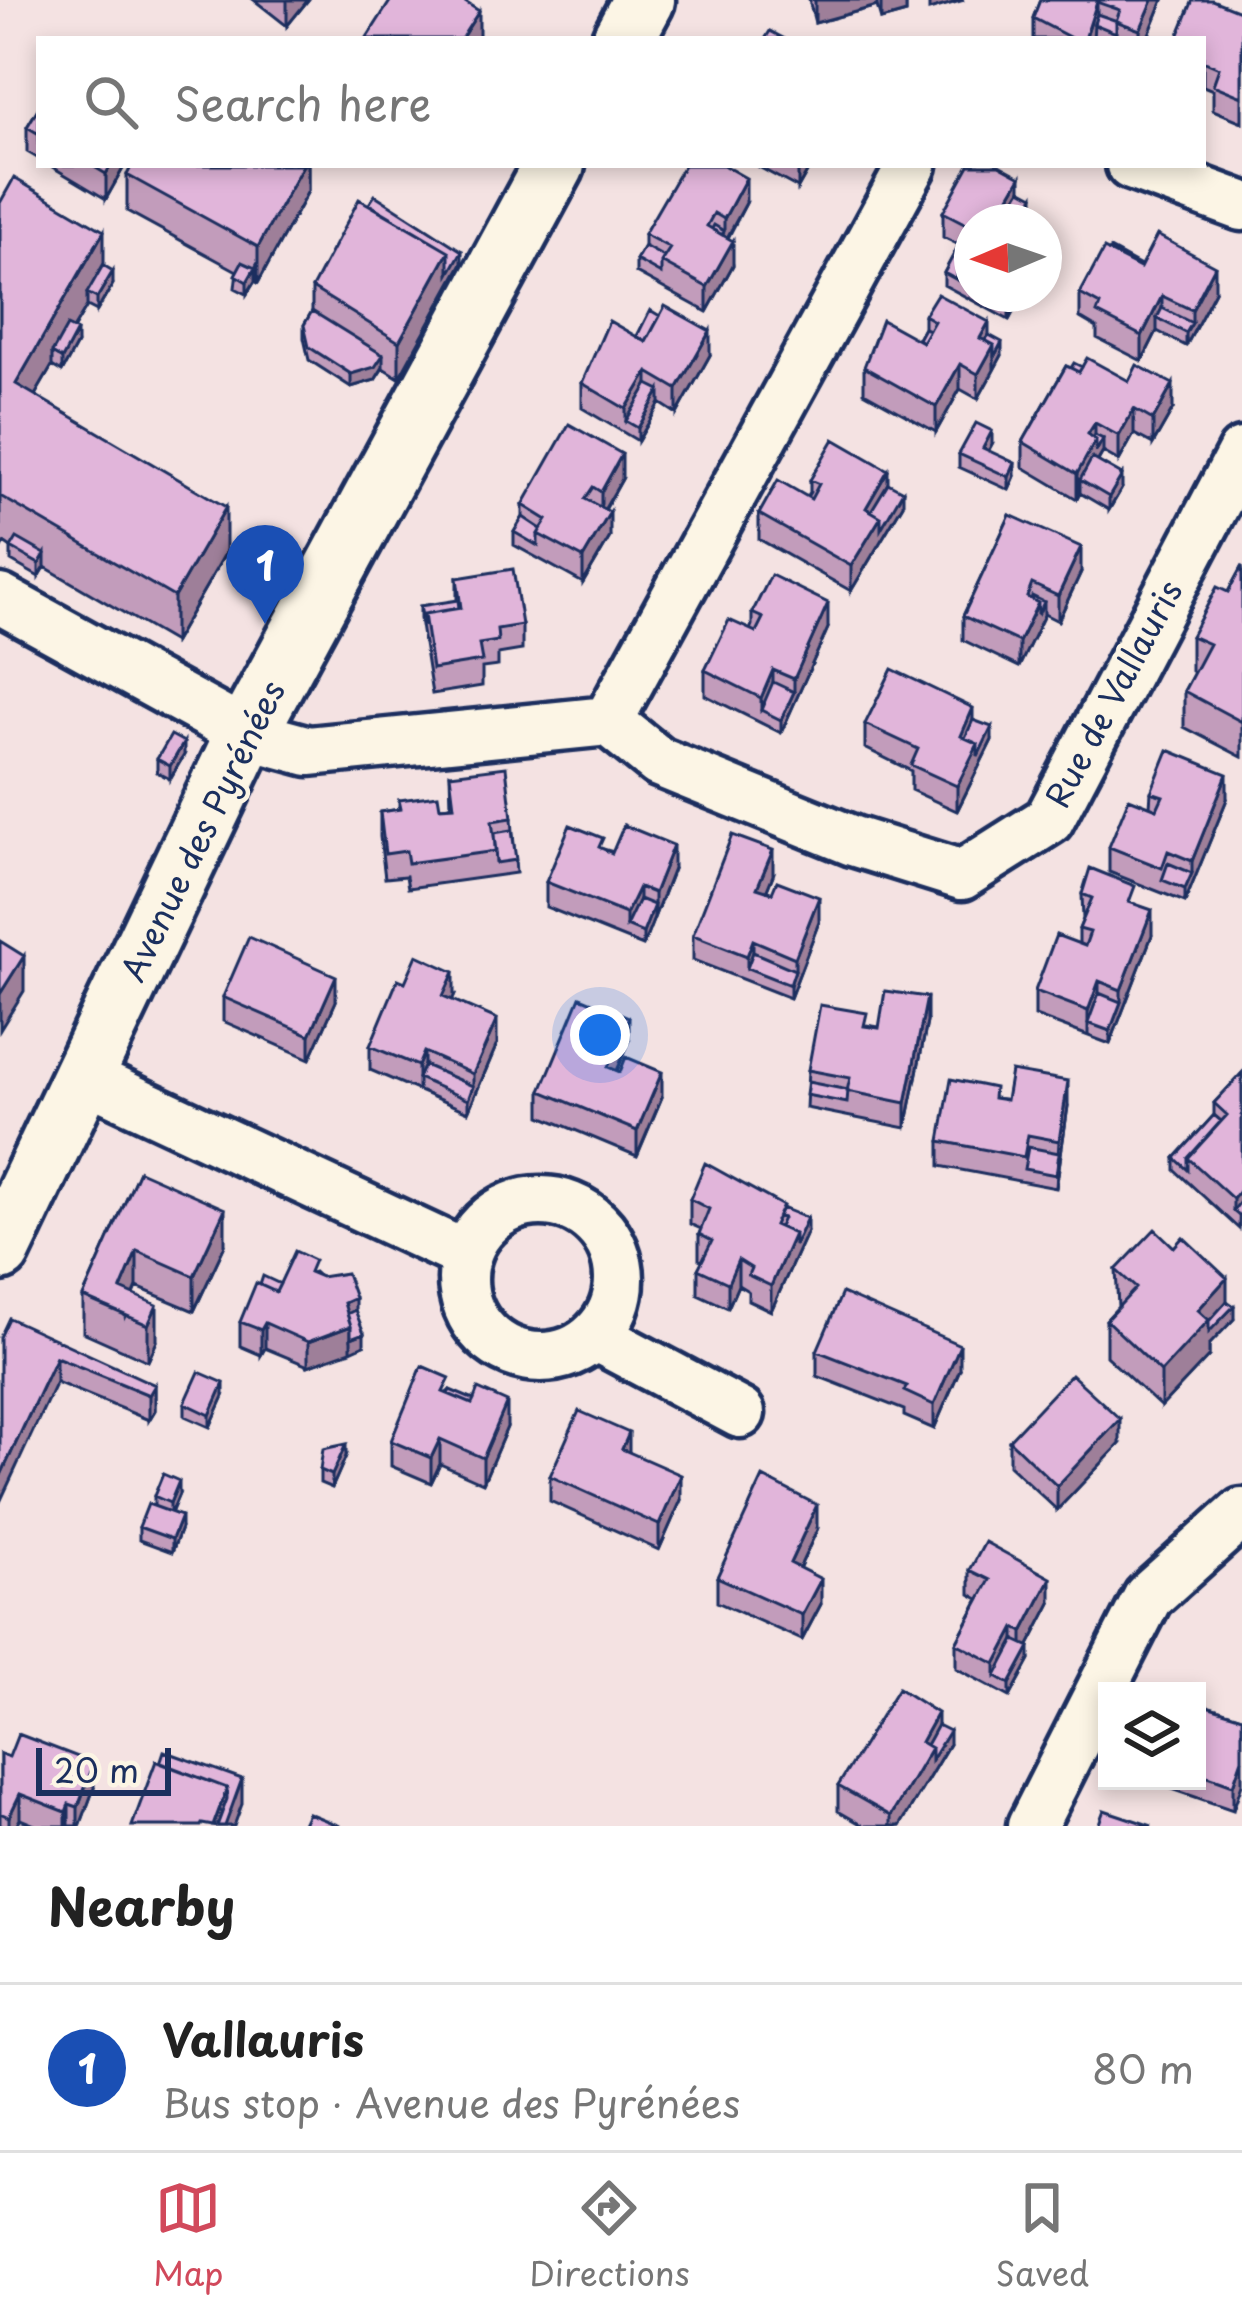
<!DOCTYPE html>
<meta charset="utf-8">
<style>
:root{--surface:#fff;--page:#f6f6f6;--text:#222;--muted:#767676;--line:#e0e0e0;--accent:#d1495b}
body{margin:0;font-family:"Playpen Sans",sans-serif;background:var(--page);color:var(--text)}
.controls{position:absolute;right:36px;bottom:36px;display:grid;overflow:hidden;border-radius:0px;box-shadow:0 6px 18px #0003}
.controls button{width:108px;height:108px;display:grid;place-items:center;padding:0;border:0;border-bottom:3px solid var(--line);background:var(--surface);color:var(--text);font:60px sans-serif}
.compass{position:absolute;left:954px;top:204px;width:108px;height:108px;border-radius:50%;background:var(--surface);box-shadow:0 6px 18px #0003;rotate:268deg}
.scale{position:absolute;left:36px;bottom:30px;width:135px;box-sizing:border-box;padding-left:12px;border:6px solid #1b2f5e;border-top:0;font-size:33px;line-height:42px;white-space:nowrap;color:#1b2f5e;-webkit-text-stroke:9px #fcf5e5;paint-order:stroke}
.you{position:absolute;left:600px;top:1035px;width:42px;height:42px;margin:-30px;border:9px solid #fff;border-radius:50%;background:#1a73e8;box-shadow:0 0 0 18px #1a73e833}
.badge{display:grid;place-items:center;width:78px;height:78px;border-radius:50%;background:var(--accent);color:#fff;font-size:39px;font-weight:700}
.pin{position:absolute;translate:-50% -99px;filter:drop-shadow(0 3px 6px #0008)}
.pin::after{content:'';position:absolute;top:63px;width:42px;height:36px;background:inherit;clip-path:polygon(0 0,100% 0,50% 100%)}
.list{margin:0;padding:0;list-style:none}
h2{display:flex;justify-content:space-between;align-items:center;height:156px;margin:0;padding:0 48px;font-size:51px}
h2 small{font-size:39px;font-weight:400;color:var(--muted)}
.list li{display:grid;grid-template-columns:78px 1fr auto;gap:36px;align-items:center;box-sizing:border-box;height:168px;padding:0 48px;border-top:3px solid var(--line)}
.list b{display:block;font-size:45px;white-space:nowrap}
.list p{margin:0;font-size:39px;white-space:nowrap;color:var(--muted)}
.list em{font-size:39px;font-style:normal;color:var(--muted)}
.icon{flex:none;width:66px;height:66px;fill:none;stroke:currentColor;stroke-width:2;stroke-linecap:round;stroke-linejoin:round}
.map{position:relative;flex:none;width:1242px;height:1826px;overflow:hidden}
.search{position:absolute;background:var(--surface);box-shadow:0 6px 18px #0003;left:36px;right:36px;top:36px;height:132px;display:flex;align-items:center;gap:30px;box-sizing:border-box;padding:0 42px;border-radius:0px;color:var(--muted);font-size:45px}
.sheet{height:324px;background:var(--surface)}
nav{display:flex;justify-content:space-around;align-items:center;box-sizing:border-box;height:168px;border-top:3px solid var(--line);background:var(--surface);font-size:33px;color:var(--muted)}
nav a{display:grid;justify-items:center;gap:6px}
nav .on{color:var(--accent)}
.map>svg:first-child{display:block}
.lines{fill:none;stroke-linecap:round;stroke-linejoin:round}
.minor-casing{stroke:#1b2f5e;stroke-width:57}
.major-casing{stroke:#1b2f5e;stroke-width:69}
.minor{stroke:#fcf5e5;stroke-width:48}
.major{stroke:#fcf5e5;stroke-width:60}
.wall{fill:#c29cbb;stroke:#1b2f5e;stroke-width:3}
.shaded-wall{fill:#9e7f99;stroke:#1b2f5e;stroke-width:3}
.building{fill:#e1b5da;stroke:#1b2f5e;stroke-width:3}
.labels{text-anchor:middle;stroke-width:9;stroke-linejoin:round;paint-order:stroke}
.street-label{font-size:33px;fill:#1b2f5e;stroke:#fcf5e5}
</style>
<div class="map">
<svg width="1242" height="1826" viewBox="0 0 1242 1826">
<rect width="100%" height="100%" fill="#f4e2e2"/>
<filter id="ink" filterUnits="userSpaceOnUse"><feTurbulence type="fractalNoise" baseFrequency=".00833" numOctaves="2"/><feDisplacementMap in="SourceGraphic" scale="24" xChannelSelector="R" yChannelSelector="G"/><feConvolveMatrix kernelMatrix="1 2 1 2 8 2 1 2 1" color-interpolation-filters="sRGB"/></filter>
<g filter="url(#ink)">
<g class="lines">
<defs>
<path id="minor" d="M1131,165l111,41
M0,599l246,135 63,17 299,-30 51,41 194,79 109,34 87,-55 193,-367
M608,721l304,-556
M86,1078l377,176
M463 1279a78 78 0 1 1 156 0a78 78 0 1 1-156 0Z
M595,1336l145,77
M1032,1826l116,-229 94,-84"/>
<path id="major" d="M623,39l21,-39
M0,1250l246,-516 308,-569"/>
</defs>
<!-- minor casing -->
<use href="#minor" class="minor-casing"/>
<!-- major casing -->
<use href="#major" class="major-casing"/>
<!-- minor -->
<use href="#minor" class="minor"/>
<!-- major -->
<use href="#major" class="major"/>
</g>
<!-- wall -->
<path class="wall" d="M254,0h54l-21,26z
M809,0h97v13l-25,7 -4,-14 -62,17z
M1040,0h123l-16,39h-49l-4,-2 -1,2h-60v-21z
M1242,12v110l-29,-12v-20l-10,-4v-47z
M39,107v52l-12,-7v-25z
M49,165h76l-19,34z
M308,165v26l-50,92 -3,-2 -8,13 -12,-6 2,-17 -110,-60v-36z
M755,165h56l-13,23z
M1021,189l13,20 -62,13v72h51l-14,26 -65,-35v-12l15,-28 -16,-8v-25z
M0,203l104,63 9,18 -16,27 -10,-5 -14,23 4,15 -15,28 -10,-6 -17,29 191,157 -52,90 -129,-75 -6,10 -28,-16v-13l-7,-5 -4,7z
M746,203l-18,35 5,27 -26,47 -71,-39v-13l8,-14v-12z
M462,263l-63,115 -16,-10 -8,12 -24,7 -42,-27 -5,-22v-13l8,-14v-23z
M1141,266l74,25 -29,55 -29,-15 -15,30 -45,-23v-10l-17,-10v-24z
M924,315l65,20 13,20 -24,44 -18,-10 -24,43 -72,-40v-25l54,-28 6,-11z
M637,336l73,19 -33,59 -17,-11 -22,38 -56,-33v-25z
M1066,366l107,43 -20,35 -19,-10 -15,27 -16,-9 -5,9 24,27 -13,22 -29,-17 -3,6 -54,-32v-25z
M992,444l-4,7 27,25 -6,14 -50,-23v-13z
M622,479l-17,31 5,27 -27,46 -69,-38v-13l9,-15v-12z
M810,480l78,3 15,21 -52,87 -92,-52v-25l48,-17 3,-5z
M1010,515l71,57 -23,49 -14,-7 -25,53 -56,-27v-24z
M1242,566v191l-58,-30v-36l10,-18 -3,-2v-35l37,-44z
M457,578l65,47v25l-24,4v12l-16,2v18l-50,8 -12,-75v-13l37,-5z
M752,613l76,15 -47,105 -76,-38v-25l45,-40 2,-5z
M973,720l19,20 -35,71 -46,-21v-19l-46,-23v-24z
M184,755l-14,24 -13,-7v-13z
M450,774l62,44 4,55 -108,15 -2,-12 -21,2 -5,-41v-25l19,-3v-9l41,7 11,-1z
M1151,792l76,7 -42,103 -76,-30v-25l41,-41z
M603,849l70,20 -30,77 -97,-39v-25z
M773,875l-6,15 52,32 -29,76 -97,-38v-25z
M1082,894l53,10 17,31 -42,109 -75,-28v-25l44,-47v-15l4,-10z
M454,996l-2,4 45,44 -29,68 -98,-42v-24z
M223,997l113,4 -26,58 -87,-38z
M927,1022l-21,106 -100,-20 2,-38 59,-45 12,2z
M629,1042l-12,29 45,26 -25,59 -96,-40v-25z
M1242,1073l-3,156 -64,-59v-12l39,-43v-12z
M994,1098l74,8 -12,82 -116,-22v-25z
M139,1171l86,74 -31,66 -57,-24 -3,7 23,47 -9,20 -65,-29v-35z
M690,1199l93,9 24,23 -36,80 -23,-11v-9l-10,-6 -10,23 -30,-14v-25l5,-8 -4,-2v-25l2,-5 -11,-5z
M1116,1270l111,31 7,18 -25,26v11l-48,51 -55,-51v-36l12,-13z
M314,1272l41,38 9,35 -56,21 -43,-18 -4,7 -21,-9v-24l40,-38z
M0,1337l155,48v25l-6,10 -93,-38z
M817,1351l143,18 -26,60 -30,-13v-6l-87,-34z
M450,1390l57,37 -24,56 -43,-19 -9,19 -40,-17v-25z
M224,1396l-14,31 -25,-11v-13z
M1009,1440l111,4 -63,66 -48,-45z
M629,1452l52,48 -22,50 -109,-49v-25z
M346,1456l-14,32 -12,-5v-13z
M179,1494l-8,18 10,16 -9,24 -33,-12v-13l15,-21v-10z
M817,1530l-18,38 22,36 -19,36 -85,-38v-25z
M970,1570l81,33 -23,44 2,13 -20,37 -54,-29v-25l23,-44 -9,-5z
M1197,1703l45,14 -9,93 -84,-29h48z
M937,1725l12,19 -49,82h-36l-26,-15v-25z
M0,1754l94,34 -14,38h-43l-17,-7 -4,7h-16z"/>
<!-- shaded-wall -->
<path class="shaded-wall" d="M288,0h20l-21,26v-25z
M815,0h62v6l-62,17z
M881,0h25v13l-25,7z
M929,0h35l-35,10z
M1153,0h10l-16,39h-7v-9z
M1097,2v24l-3,-2 -1,15h-8z
M479,11v28h-18z
M111,165h14l-19,34v-25z
M303,165h5v26l-50,92v-36z
M798,165h13l-13,23z
M1021,177v25l-11,19 -6,-15z
M746,178v25l-29,53 7,-25v-12z
M1034,196v13l-7,13h-8z
M104,231v44l-17,18v13l-30,50 -5,-3v13l-36,62v-44z
M733,241v24l-26,47v-25z
M449,251h13v12l-63,115v-36z
M1215,266v25l-29,55v-13l6,-10v-13z
M255,268v13l-8,13v-12z
M113,271v13l-16,27v-13z
M1010,294h13l-14,26v-25z
M1162,296v25l-5,-3v13l-15,30v-25z
M989,322v25l-9,-9z
M77,331v13l-15,28v-13z
M710,331v24l-33,59v-25z
M1002,342v13l-8,15v-13z
M994,345v25l-16,29v-25z
M383,355v12l-8,13 -24,7v-13z
M960,364v25l-24,43v-25z
M648,372v24l-22,25v-12z
M1173,384v25l-20,35v-24z
M660,390v13l-22,38v-13z
M1134,409v25l-15,27v-25z
M1095,423v19l8,-3v13l-18,31 -5,-3v13l-3,6v-25l11,-40z
M992,431v13l-9,17v-13z
M622,454v25l-29,50 8,-25v-12z
M1015,463v13l-6,14v-13z
M888,470v25l-22,25v-12z
M1122,475v13l-13,22v-13z
M903,491v13l-52,87v-25l30,-49z
M226,507v45l-52,90v-45z
M610,512v25l-27,46v-25z
M1081,547v25l-23,49v-25z
M45,554v13l-6,10v-13z
M1044,602v13l-25,52v-25l19,-39z
M828,603v25l-47,105v-13l13,-28v-13z
M773,670v25l-12,15v-12z
M973,708v25l-7,17 -5,-14z
M992,727v13l-35,71v-25l21,-42z
M184,742v13l-14,24v-13z
M1227,774v25l-42,103v-13l7,-16v-12z
M673,845v24l-19,49v-25z
M773,850v25l-11,27 -5,-14z
M639,887v25l-13,14v-12z
M819,897v25l-29,76v-13l5,-15v-12z
M654,905v13l-11,28v-13z
M1152,910v25l-42,109v-13l11,-29v-12z
M753,940v25l-6,3v-12z
M24,956v35l-24,39v-36z
M454,972v24l-11,25v-25z
M336,976v25l-26,58v-24z
M1099,981v25l-11,17v13v-25z
M927,997v25l-21,106v-25z
M629,1017v25l-21,50v-25z
M497,1019v25l-29,68v-12l5,-14v-12z
M424,1052v25l-6,1v13v-25z
M662,1072v25l-25,59v-25z
M1068,1081v25l-12,82 3,-47z
M1242,1187v25l-9,-1v-12z
M225,1209v36l-31,66v-35z
M807,1218v13l-36,80v-25l23,-52z
M137,1251v36l-12,29 -4,-27z
M738,1260v25l-10,23v-25z
M1227,1278v35l7,-7v13l-25,26v11l-48,51v-35l37,-62z
M355,1298v25l-11,-8v-12z
M157,1305v36l-9,20v-36z
M265,1323v25l-4,7v-25z
M351,1326v25l-43,15v-24z
M364,1333v12l-13,6v-13z
M960,1345v24l-26,60v-24z
M56,1357v25l-56,120v-25z
M224,1383v13l-14,31v-12z
M155,1385v25l-6,10v-25z
M507,1402v25l-24,56v-25z
M1120,1419v25l-63,66v-24z
M629,1433v25l-7,-9z
M440,1439v25l-9,19v-25z
M346,1444v12l-14,32v-13z
M681,1475v25l-22,50v-25z
M179,1481v13l-9,22v-13z
M817,1505v25l-27,58v-25z
M181,1516v12l-9,24v-13z
M1051,1578v25l-28,54v-25z
M821,1579v25l-19,36v-25z
M1015,1628v25l-19,23v-12z
M1030,1647v13l-20,37v-13z
M937,1713v24l-16,17v-12z
M949,1731v13l-49,82h-9v-10l40,-68z
M1242,1759v25l-9,26v-25z
M94,1763v25l-14,38h-2v-19z
M242,1779v25l-8,22h-21l14,-38z
M20,1794v25l-4,7h-7v-9z
M69,1804v22h-3v-14z"/>
<!-- building -->
<path class="building" d="M391,0h71l17,11 -18,28h-95z
M1040,0h113l-13,30 -24,-9 4,-11 -23,-8 -12,37h-12l-40,-21z
M1193,0h19l30,12v85l-29,-12 6,-17 -16,-7v-22h-26z
M1097,14l23,8 -4,-1v12l-22,-9z
M770,31l15,8h-20z
M39,107v27l-12,-7z
M91,165h20l-5,9z
M132,165h171l-45,82 -131,-72z
M684,165h39l23,13 -22,41 -10,-6 -7,13 26,15 -26,46 -46,-25 9,-14 -26,-14z
M969,165h30l22,12 -17,29 29,16h-61v5l-29,-15z
M14,178l90,53 -88,153 210,123 -52,90 -174,-101v-293z
M1021,189l13,7 -11,20 -14,-7z
M375,195l87,56 -13,23v-23l-80,-47z
M359,199l90,52 -50,91 -87,-54z
M714,225l10,6 -2,4 -10,-6z
M964,235l8,4v2l-15,27v12l-13,-7z
M1157,235l58,31 -23,44 -30,-14 -20,40 -45,-23 3,-8 -20,-11 24,-45 36,19z
M972,241v35l-15,-8z
M644,246l20,11 -3,5v12l-25,-14z
M1110,249l31,17 -1,2 -31,-16z
M242,262l13,6 -8,14 -12,-7z
M103,265l10,6 -16,27 -10,-5z
M937,294l52,28 -9,16 14,7 -16,29 -18,-10 -24,43 -72,-40 18,-47 40,22 12,-21 -10,-6z
M665,306l45,25 -33,58 -29,-17 -22,37 -44,-26 27,-62 37,21z
M1162,308l30,15 -6,10 -29,-15z
M650,310l10,6 -14,26 -9,-6z
M312,311l71,44 -8,12 -24,7 -42,-27 -5,-22z
M67,326l10,5 -15,28 -10,-6z
M924,328l5,2 -7,12 -4,-3z
M989,335l13,7 -8,15v-12l-9,-5z
M1087,358l42,23 8,-16 36,19 -20,36 -19,-11 -15,27 -24,-13 -7,11 8,6 -19,34 -54,-32 43,-76 13,6z
M1074,363l8,4 -3,5 -8,-4z
M648,384l12,6 -22,38 -12,-7z
M976,423l16,8 -9,17 32,15 -6,14 -50,-23z
M569,424l53,30 -21,38 -8,-5 -8,12 25,13 -27,46 -45,-24 9,-14 -24,-15z
M1095,435l8,4 -7,13v-12l-3,-2z
M834,439l54,31 -22,38 15,9 -30,49 -92,-52 19,-34 33,19 8,-15 -9,-4z
M1092,458l30,17 -13,22 -29,-17z
M888,483l15,8 -22,38v-12l-10,-6z
M1010,515l71,32 -23,49 -26,-12 -5,13 11,6 -19,39 -56,-26z
M523,517l18,12 -3,5v12l-24,-14z
M17,538l28,16 -6,10 -28,-16z
M1242,566v156l-58,-31 25,-47 -18,-8 26,-49 11,5z
M513,569l9,56 -25,4 1,12 -19,3 3,17 -50,8 -8,-55 37,-6 -4,-30z
M771,575l57,28 -34,76 -21,-9 -12,28 -56,-28 24,-50 27,12 7,-14 -11,-5z
M1032,596l12,6 -6,13v-12l-7,-4z
M458,600l1,8 -35,6v12l-4,-20z
M892,669l81,39 -12,28 17,8 -21,42 -46,-21 7,-16 -53,-25z
M773,682l21,10 -13,28 -20,-10z
M973,720l19,7 -14,29v-12l-13,-6z
M171,735l13,7 -14,24 -13,-7z
M1168,750l59,24 -35,87 -24,-10 -6,17 -53,-21 20,-49 28,11 6,-13 -12,-4z
M506,767l6,51 -20,3 4,30 -88,12 -2,-12 -21,3 -5,-42 21,-3 -2,-9 39,-5 2,12 14,-1 -4,-32z
M570,825l33,13 -4,9 13,6 12,-28 49,20 -19,48 -15,-6 -13,27 -80,-32z
M512,830l4,30 -20,3 -2,-30z
M732,835l41,15 -16,38 15,5 5,-12 42,16 -24,61 -42,-18 -6,16 -54,-21z
M1168,863l24,10 -7,16 -23,-9z
M1090,868l45,18 -6,16 23,8 -31,80 -22,-9 -11,30 -53,-20 21,-56 29,11 5,-14 -11,-3 13,-31 -10,-4z
M639,899l15,6 -11,28 -17,-7z
M249,937l87,39 -26,59 -87,-38z
M0,941l24,15 -24,38z
M753,952l42,18 -5,15 -43,-17z
M417,955l37,17 -11,24 54,23 -24,55 -49,-22 -6,14 -48,-20 28,-67 7,3z
M885,991l42,6 -21,106 -59,-12 3,-13 -42,-8 12,-65 47,8 -3,13 15,2z
M1099,993l22,9 -11,29 -22,-8z
M580,997l49,20 -21,50 12,5 6,-15 36,15 -25,59 -96,-40z
M424,1065l49,21 -5,14 -50,-22z
M1011,1071l57,10 -9,60 -31,-6 -4,22 -84,-16 11,-62 43,9 -1,10 13,2z
M1242,1073v114l-9,12 -45,-41 39,-43 -13,-12z
M808,1082l40,8 -1,13 -41,-8z
M1214,1115l7,6 -33,37v12l-13,-12z
M1028,1147l31,6 -3,22 -32,-6z
M705,1163l78,43 -9,19 20,9 -23,52 -23,-11 3,-7 -13,-8 -10,23 -30,-14 14,-28 -13,-7 10,-25 -19,-10z
M139,1171l86,38 -31,67 -57,-25 -16,38 36,16 -9,20 -65,-28z
M1242,1199v14l-3,3 -6,-5z
M782,1208l25,10 -13,28v-12l-15,-7 4,-9 -5,-2z
M1155,1229l19,18 9,-10 44,41 -29,32 11,10 -48,52 -55,-52 30,-32 -20,-18z
M295,1251l19,9 -5,12 12,5 25,-4 9,25 -11,5 7,23 -43,16 -43,-19 -4,7 -21,-8 16,-39 20,9z
M263,1276l17,8 -4,8 -16,-7z
M842,1293l118,52 -26,60 -30,-14 3,-5 -90,-35z
M1227,1301l7,5 -25,26v-11z
M355,1310l9,23 -13,5v-12l-4,-12z
M9,1318l146,67 -6,10 -93,-38 -56,120v-140z
M422,1366l28,12 -7,14 29,12 6,-15 29,13 -24,56 -43,-19 -9,19 -40,-17z
M199,1372l25,11 -14,32 -25,-12z
M1071,1374l49,45 -63,67 -48,-46z
M450,1390l24,10 -2,4 -24,-10z
M579,1411l50,22 -7,16 59,26 -22,50 -109,-49z
M346,1444l-14,31 -12,-5 3,-21z
M163,1474l16,7 -9,22 -16,-7z
M763,1477l54,28 -27,58 31,16 -19,36 -85,-38z
M148,1504l33,12 -9,23 -33,-12z
M985,1542l66,36 -28,54 -8,-4 -19,36 -40,-21 34,-63 -20,-10z
M1015,1640l15,7 -20,37 -14,-8z
M898,1688l39,25 -16,29 10,6 -40,68 -53,-30z
M1197,1703l45,14v42l-9,26 -36,-13z
M937,1725l12,6 -18,29v-12l-5,-3z
M18,1734l76,29 -16,44 -9,-3 -3,8 -46,-18 -11,23 -9,-4v-59l9,3z
M164,1751l78,28 -17,47h-8l10,-27v-11l-67,-25z
M156,1761l71,27 -14,38 -11,-2 -1,2h-69z
M1104,1810l48,16h-54z
M308,1813l32,13h-38z"/>
</g>
<g class="labels">
<!-- street labels -->
<g class="street-label">
<text transform="translate(1114 694) rotate(-62)" y="12">Rue de Vallauris</text>
<text transform="translate(203 831) rotate(-64)" y="12">Avenue des Pyrénées</text>
</g>
</g>
</svg>
<div class="controls">
<button><svg class="icon" aria-label="layers" viewBox="0 0 24 24"><path d="M12 4l9 5-9 5-9-5zM3 14l9 5 9-5"/></svg></button>
</div>
<svg class="compass" viewBox="-18 -18 36 36"><path d="M0-13l5 13h-10z" fill="#e53935"/><path d="M0 13l5-13h-10z" fill="#767676"/></svg>
<div class="scale">20 m</div>
<div class="you"></div>
<div class="pin badge" style="left:265px;top:624px;background:#1a4fb4">1</div>
<div class="search"><svg class="icon" aria-label="search" viewBox="0 0 24 24"><circle cx="10" cy="10" r="6"/><path d="M15 15l6 6"/></svg>Search here</div>
</div>
<section class="sheet">
<h2>Nearby<small></small></h2>
<ul class="list">
<li><span class="badge" style="background:#1a4fb4">1</span><div><b>Vallauris</b><p>Bus stop · Avenue des Pyrénées</p></div><em>80 m</em></li>
</ul>
</section>
<nav>
<a class="on"><svg class="icon" aria-label="map" viewBox="0 0 24 24"><path d="M3 6l6-2 6 2 6-2v14l-6 2-6-2-6 2zM9 4v14M15 6v14"/></svg>Map</a>
<a><svg class="icon" aria-label="directions" viewBox="0 0 24 24"><path d="M12 3l9 9-9 9-9-9zM9 14v-3h6M13 9l2 2-2 2"/></svg>Directions</a>
<a><svg class="icon" aria-label="saved" viewBox="0 0 24 24"><path d="M7 4h10v16l-5-4-5 4z"/></svg>Saved</a>
</nav>
